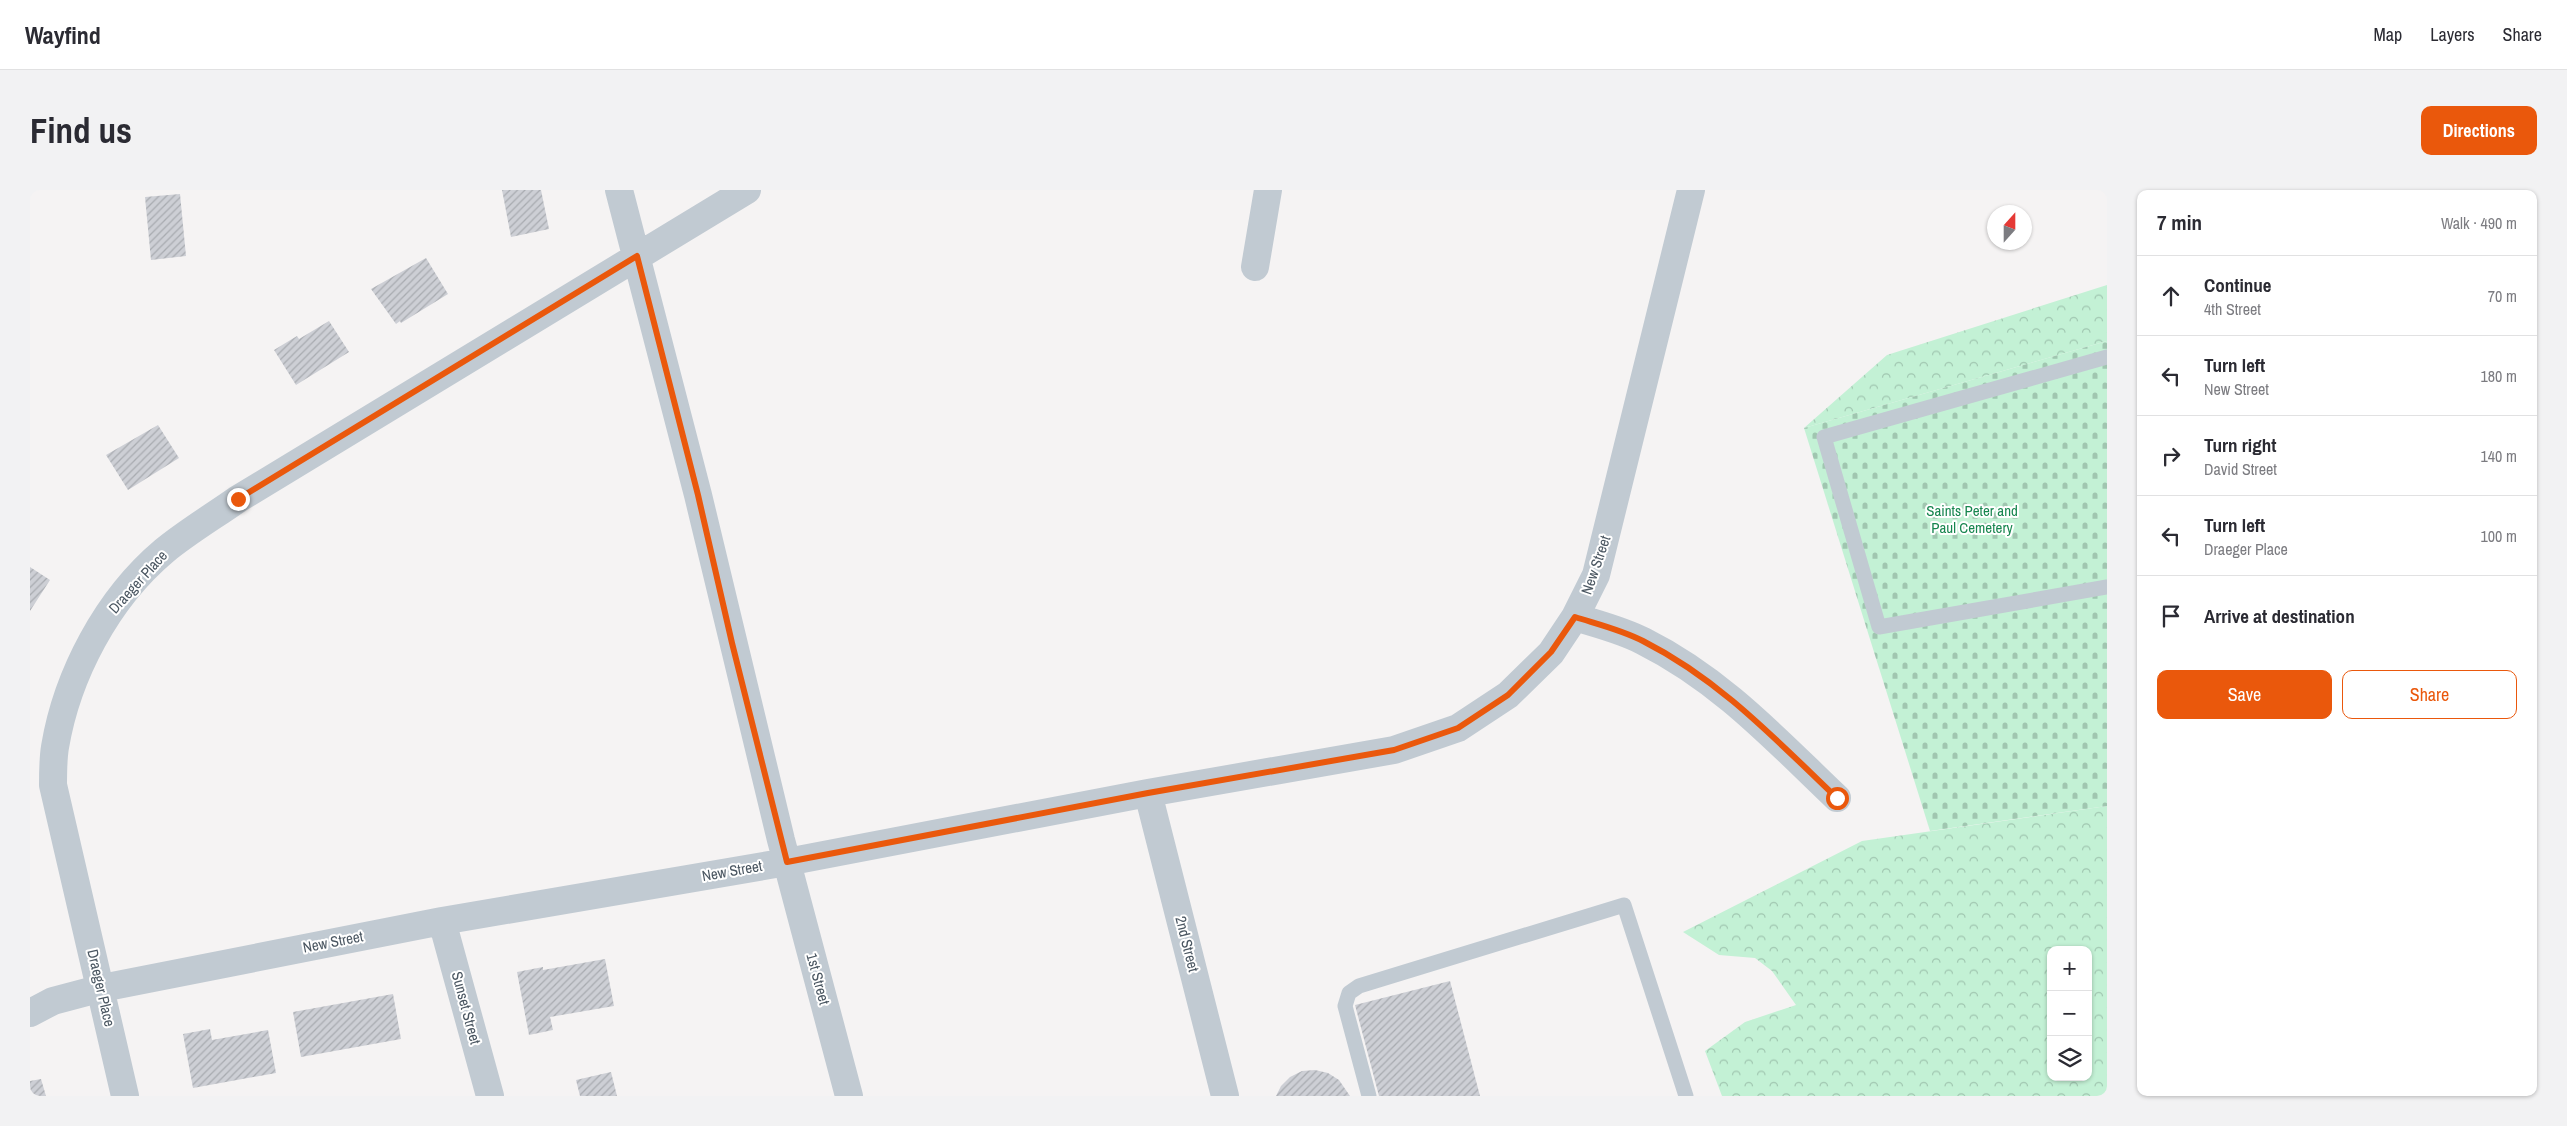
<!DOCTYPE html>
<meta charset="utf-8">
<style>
:root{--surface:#fff;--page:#f2f2f3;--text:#2b2b33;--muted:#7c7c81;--line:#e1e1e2;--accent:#ea580c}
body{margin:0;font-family:"Archivo Narrow",sans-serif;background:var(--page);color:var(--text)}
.controls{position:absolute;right:15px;bottom:15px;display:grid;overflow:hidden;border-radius:10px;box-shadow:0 1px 4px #0004}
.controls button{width:45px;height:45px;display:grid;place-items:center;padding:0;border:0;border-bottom:1px solid var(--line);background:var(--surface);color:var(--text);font:25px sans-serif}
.compass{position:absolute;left:1957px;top:15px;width:45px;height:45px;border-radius:50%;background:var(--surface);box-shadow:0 1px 4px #0004;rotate:21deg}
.stop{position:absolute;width:15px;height:15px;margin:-11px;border:4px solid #ea580c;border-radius:50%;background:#fff}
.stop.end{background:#ea580c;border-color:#fff;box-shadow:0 1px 5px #0008}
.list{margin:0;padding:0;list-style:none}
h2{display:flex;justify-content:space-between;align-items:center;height:65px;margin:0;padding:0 20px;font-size:21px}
h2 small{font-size:16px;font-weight:400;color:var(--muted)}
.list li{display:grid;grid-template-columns:32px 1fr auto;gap:15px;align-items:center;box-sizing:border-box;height:80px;padding:0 20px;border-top:1px solid var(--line)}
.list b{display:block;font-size:19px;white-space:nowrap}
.list p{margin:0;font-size:16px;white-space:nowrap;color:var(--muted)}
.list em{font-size:16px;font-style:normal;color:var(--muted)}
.actions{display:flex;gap:10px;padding:15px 20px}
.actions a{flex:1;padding:11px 0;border:1px solid var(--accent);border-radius:10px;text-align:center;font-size:18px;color:var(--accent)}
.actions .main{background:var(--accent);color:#fff}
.icon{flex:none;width:28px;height:28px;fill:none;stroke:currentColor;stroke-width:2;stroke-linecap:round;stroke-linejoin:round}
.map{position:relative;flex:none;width:2077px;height:906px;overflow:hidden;border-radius:10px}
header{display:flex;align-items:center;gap:30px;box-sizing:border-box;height:70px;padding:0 25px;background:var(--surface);border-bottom:1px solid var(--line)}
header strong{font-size:24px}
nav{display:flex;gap:28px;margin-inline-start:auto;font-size:18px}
.intro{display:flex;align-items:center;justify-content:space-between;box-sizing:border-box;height:120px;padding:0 30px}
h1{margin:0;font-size:35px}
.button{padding:12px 22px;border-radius:10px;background:var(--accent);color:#fff;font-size:18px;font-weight:700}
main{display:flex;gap:30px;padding:0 30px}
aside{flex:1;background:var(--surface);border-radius:10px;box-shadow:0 1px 4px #0004}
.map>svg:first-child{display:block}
.forest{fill:url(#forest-crowns);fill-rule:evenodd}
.cemetery{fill:url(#cemetery-stones)}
.building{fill:url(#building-hatch)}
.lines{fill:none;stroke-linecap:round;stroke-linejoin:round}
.lane{stroke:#c1cad2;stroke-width:15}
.street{stroke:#c1cad2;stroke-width:28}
.route{stroke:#ea580c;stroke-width:6}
.labels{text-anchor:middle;stroke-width:4;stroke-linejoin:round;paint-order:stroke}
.park-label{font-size:15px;fill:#17864f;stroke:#fff}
.street-label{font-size:15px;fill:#4a5661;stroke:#fff}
</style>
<header>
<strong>Wayfind</strong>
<nav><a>Map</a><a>Layers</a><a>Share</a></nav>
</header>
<div class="intro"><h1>Find us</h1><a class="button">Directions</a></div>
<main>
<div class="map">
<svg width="2077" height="906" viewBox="0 0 2077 906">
<defs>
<pattern id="forest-crowns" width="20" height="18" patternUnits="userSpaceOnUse" patternTransform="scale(1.25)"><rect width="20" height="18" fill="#c3f1d5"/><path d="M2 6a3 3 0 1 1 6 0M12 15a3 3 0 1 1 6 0" fill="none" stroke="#a0c6b0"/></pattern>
<pattern id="cemetery-stones" width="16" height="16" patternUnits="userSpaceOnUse" patternTransform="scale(1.25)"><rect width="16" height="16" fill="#c3f1d5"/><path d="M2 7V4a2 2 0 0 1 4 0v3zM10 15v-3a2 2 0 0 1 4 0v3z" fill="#a0c6b0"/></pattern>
<pattern id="building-hatch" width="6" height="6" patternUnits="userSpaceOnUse" patternTransform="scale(1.25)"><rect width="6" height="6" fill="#cdcfd5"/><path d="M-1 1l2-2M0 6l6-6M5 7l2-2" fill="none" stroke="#a8abb0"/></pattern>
</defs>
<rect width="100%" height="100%" fill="#f5f3f3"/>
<!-- forest -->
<path class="forest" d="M2077,95v56l-303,87 83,-73z
M2077,616v290h-385l-17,-45 40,-29 51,-17 -24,-34 -17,-13 -36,-3 -36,-23 179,-91zM2021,760h37v127h-37z"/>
<!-- cemetery -->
<path class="cemetery" d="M2077,151v465l-177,25 -126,-403z"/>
<!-- building -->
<path class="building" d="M472,0h39l8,39 -38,8z
M150,4l6,62 -35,4 -6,-63z
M396,68l22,36 -47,29 -1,-2 -4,3 -25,-35z
M299,131l20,31 -53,33 -22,-35 23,-14 2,3z
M128,235l21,33 -51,32 -22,-35z
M0,377l20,13 -20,31z
M575,769l9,47 -64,11 3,13 -24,5 -12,-63 26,-5v3z
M1420,791l30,115h-101l-24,-91z
M363,804l8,45 -100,18 -8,-45z
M180,839l2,11 56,-10 8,43 -83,15 -10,-54z
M1285,880l13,3 11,7 11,16h-74l5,-10 9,-9 12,-6z
M581,882l6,24h-37l-4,-16z
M11,889l5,17h-16v-15z"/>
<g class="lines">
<!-- lane -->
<path class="lane" d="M2077,167l-283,80 55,190 228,-40
M1339,906l-24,-90 4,-13 10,-7 265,-81 62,191"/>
<!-- street -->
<path class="street" d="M589,0l79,305 83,345 68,256
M1225,77l13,-77
M1545,427c22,7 47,13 68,24 78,39 132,98 194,157
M1118,603l77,303
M412,731l48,175
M0,823l23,-12 49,-13 340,-67 345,-59 361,-69 246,-43 64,-22 50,-33 43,-42 24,-36 21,-42 95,-385
M95,906l-72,-311c0,-13 0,-26 2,-38 12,-72 52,-148 109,-196 23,-19 50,-35 74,-52l509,-309"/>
</g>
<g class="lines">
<!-- route -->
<path class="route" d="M208,309l399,-243 61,239 34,148 55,219 361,-69 246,-43 64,-22 50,-33 43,-43 24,-35c22,7 47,13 68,24 77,39 132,98 194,157"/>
</g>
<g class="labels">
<!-- park labels -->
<g class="park-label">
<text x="1942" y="326">Saints Peter and<tspan x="1942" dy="17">Paul Cemetery</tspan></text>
</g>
<!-- street labels -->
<g class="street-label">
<text transform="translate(1566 375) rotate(-71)" y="5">New Street</text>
<text transform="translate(108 392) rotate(-48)" y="5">Draeger Place</text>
<text transform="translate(702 681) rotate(-10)" y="5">New Street</text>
<text transform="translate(303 752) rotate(-11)" y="5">New Street</text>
<text transform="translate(1157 754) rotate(76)" y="5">2nd Street</text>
<text transform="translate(788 789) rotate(75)" y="5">1st Street</text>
<text transform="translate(71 798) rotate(77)" y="5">Draeger Place</text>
<text transform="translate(436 818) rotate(75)" y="5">Sunset Street</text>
</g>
</g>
</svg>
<div class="controls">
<button>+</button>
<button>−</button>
<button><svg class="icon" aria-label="layers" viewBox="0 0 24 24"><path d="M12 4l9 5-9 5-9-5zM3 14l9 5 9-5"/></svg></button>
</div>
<svg class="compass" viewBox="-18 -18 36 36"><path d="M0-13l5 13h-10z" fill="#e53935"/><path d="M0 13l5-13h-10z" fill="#7c7c81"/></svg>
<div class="stop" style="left:1807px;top:608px"></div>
<div class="stop end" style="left:208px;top:309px"></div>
</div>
<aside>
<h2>7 min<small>Walk · 490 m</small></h2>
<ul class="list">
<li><svg class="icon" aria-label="ahead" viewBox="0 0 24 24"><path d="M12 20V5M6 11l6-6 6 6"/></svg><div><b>Continue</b><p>4th Street</p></div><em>70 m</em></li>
<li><svg class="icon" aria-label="left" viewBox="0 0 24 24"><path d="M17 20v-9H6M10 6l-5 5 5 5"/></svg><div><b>Turn left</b><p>New Street</p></div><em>180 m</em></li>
<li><svg class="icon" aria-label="right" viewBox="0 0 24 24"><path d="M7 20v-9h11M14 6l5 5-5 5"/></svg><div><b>Turn right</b><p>David Street</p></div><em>140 m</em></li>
<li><svg class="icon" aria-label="left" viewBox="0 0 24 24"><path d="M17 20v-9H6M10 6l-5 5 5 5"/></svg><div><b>Turn left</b><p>Draeger Place</p></div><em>100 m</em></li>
<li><svg class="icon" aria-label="arrive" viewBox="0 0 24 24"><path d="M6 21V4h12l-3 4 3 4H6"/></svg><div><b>Arrive at destination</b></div></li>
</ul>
<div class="actions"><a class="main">Save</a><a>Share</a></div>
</aside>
</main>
